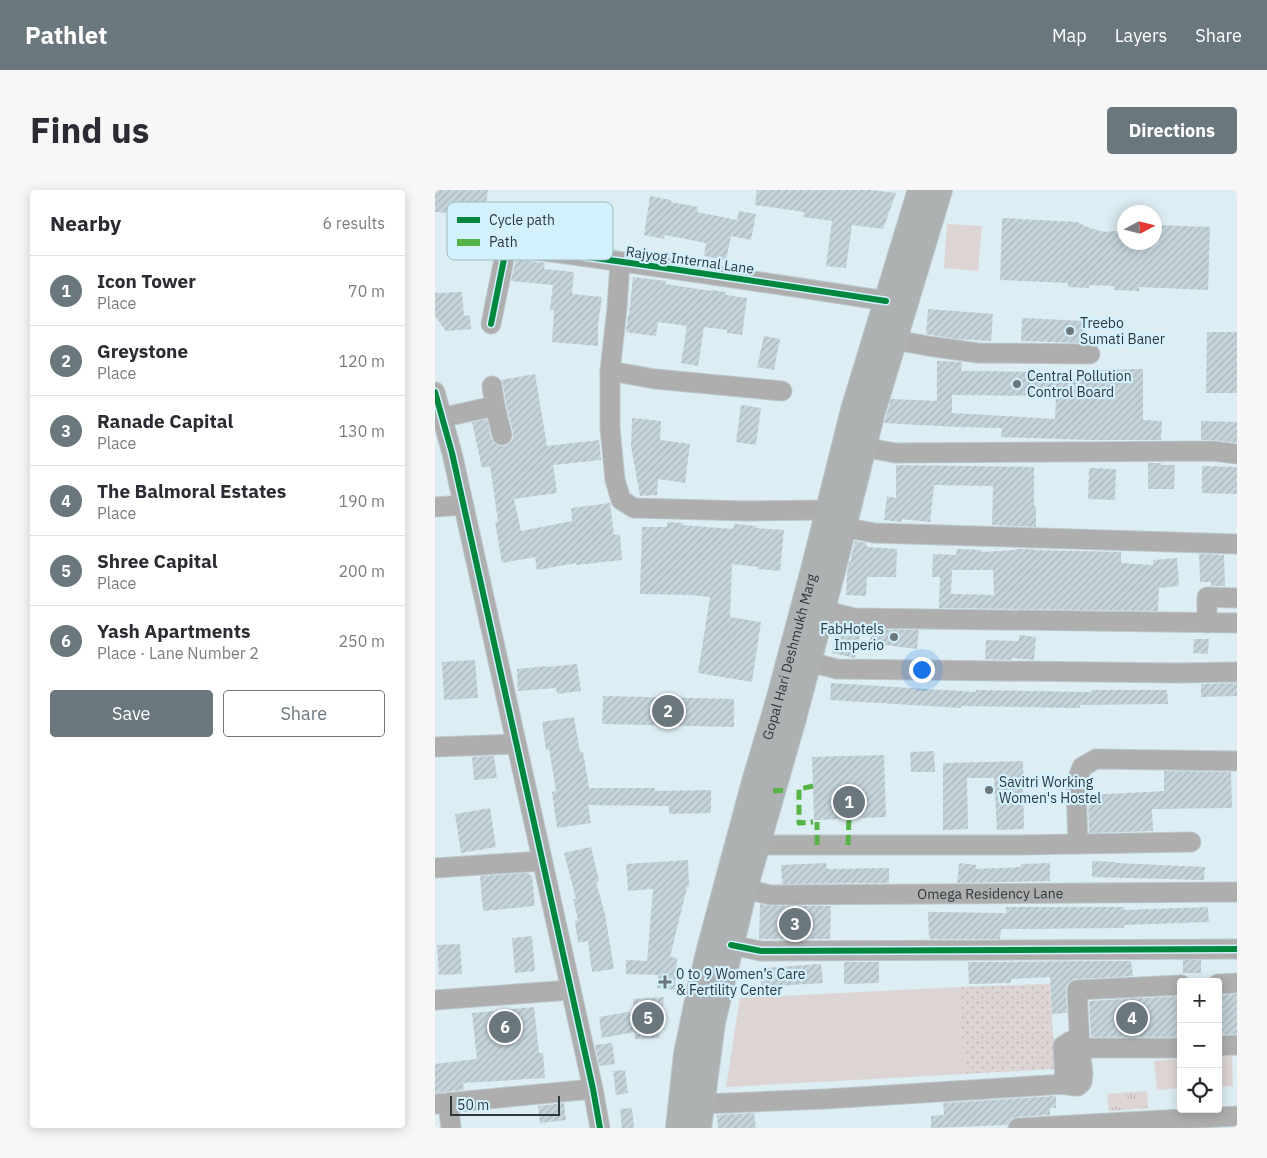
<!DOCTYPE html>
<meta charset="utf-8">
<style>
:root{--surface:#fff;--page:#f7f7f7;--text:#2b2b33;--muted:#7c7c81;--line:#e1e1e2;--accent:#6a777d}
body{margin:0;font-family:"IBM Plex Sans",sans-serif;background:var(--page);color:var(--text)}
.controls{position:absolute;right:15px;bottom:15px;display:grid;overflow:hidden;border-radius:5px;box-shadow:0 2px 12px #0003}
.controls button{width:45px;height:45px;display:grid;place-items:center;padding:0;border:0;border-bottom:1px solid var(--line);background:var(--surface);color:var(--text);font:25px sans-serif}
.compass{position:absolute;left:682px;top:15px;width:45px;height:45px;border-radius:50%;background:var(--surface);box-shadow:0 2px 12px #0003;rotate:83deg}
.scale{position:absolute;left:15px;bottom:12px;width:110px;box-sizing:border-box;padding-left:5px;border:2px solid #2d383d;border-top:0;font-size:14px;line-height:18px;white-space:nowrap;color:#2d383d;-webkit-text-stroke:4px #d2f1fd;paint-order:stroke}
.you{position:absolute;left:486px;top:479px;width:18px;height:18px;margin:-12px;border:4px solid #fff;border-radius:50%;background:#1a73e8;box-shadow:0 0 0 8px #1a73e833}
.badge{display:grid;place-items:center;width:32px;height:32px;border-radius:50%;background:var(--accent);color:#fff;font-size:16px;font-weight:700}
.pin{position:absolute;translate:-50% -50%;border:2px solid #fff;box-shadow:0 1px 5px #0006}
.list{margin:0;padding:0;list-style:none}
h2{display:flex;justify-content:space-between;align-items:center;height:65px;margin:0;padding:0 20px;font-size:21px}
h2 small{font-size:16px;font-weight:400;color:var(--muted)}
.list li{display:grid;grid-template-columns:32px 1fr auto;gap:15px;align-items:center;box-sizing:border-box;height:70px;padding:0 20px;border-top:1px solid var(--line)}
.list b{display:block;font-size:19px;white-space:nowrap}
.list p{margin:0;font-size:16px;white-space:nowrap;color:var(--muted)}
.list em{font-size:16px;font-style:normal;color:var(--muted)}
.actions{display:flex;gap:10px;padding:15px 20px}
.actions a{flex:1;padding:11px 0;border:1px solid var(--accent);border-radius:5px;text-align:center;font-size:18px;color:var(--accent)}
.actions .main{background:var(--accent);color:#fff}
.icon{flex:none;width:28px;height:28px;fill:none;stroke:currentColor;stroke-width:2;stroke-linecap:round;stroke-linejoin:round}
.map{position:relative;flex:none;width:802px;height:938px;overflow:hidden;border-radius:5px}
header{display:flex;align-items:center;gap:30px;box-sizing:border-box;height:70px;padding:0 25px;background:var(--accent);color:#fff}
header strong{font-size:24px}
nav{display:flex;gap:28px;margin-inline-start:auto;font-size:18px}
.intro{display:flex;align-items:center;justify-content:space-between;box-sizing:border-box;height:120px;padding:0 30px}
h1{margin:0;font-size:35px}
.button{padding:12px 22px;border-radius:5px;background:var(--accent);color:#fff;font-size:18px;font-weight:700}
main{display:flex;gap:30px;padding:0 30px}
aside{flex:1;background:var(--surface);border-radius:5px;box-shadow:0 2px 12px #0003}
.map>svg:first-child{display:block}
.grass{fill:#ddd4d4}
.park{fill:url(#park-tufts)}
.garden{fill:url(#garden-dots)}
.building{fill:url(#building-hatch);fill-rule:evenodd}
.lines{fill:none;stroke-linecap:round;stroke-linejoin:round}
.minor-casing{stroke:#bbc8cd;stroke-width:21}
.major-casing{stroke:#bbc8cd;stroke-width:26}
.minor{stroke:#aeaeaf;stroke-width:19}
.major{stroke:#adb1b2;stroke-width:24}
.quiet{stroke:#56b346;stroke-width:5;stroke-dasharray:10 5;stroke-linecap:butt}
.cycleway-casing{stroke:#d2f1fd;stroke-width:9}
.cycleway{stroke:#00873e;stroke-width:6}
.poi-dot{fill:#6a777d;stroke:#d2f1fd;stroke-width:2}
.labels{text-anchor:middle;stroke-width:4.5;stroke-linejoin:round;paint-order:stroke}
.street-label{font-size:14px;fill:#2d383d;stroke:#d2f1fd}
.poi-label{font-size:14px;fill:#2d383d;stroke:#d2f1fd;text-anchor:start}
.key{fill:#d2f1fd;stroke:#a0bac3;stroke-width:1}
.key-label{font-size:14px;fill:#2d383d}
</style>
<header>
<strong>Pathlet</strong>
<nav><a>Map</a><a>Layers</a><a>Share</a></nav>
</header>
<div class="intro"><h1>Find us</h1><a class="button">Directions</a></div>
<main>
<aside>
<h2>Nearby<small>6 results</small></h2>
<ul class="list">
<li><span class="badge">1</span><div><b>Icon Tower</b><p>Place</p></div><em>70 m</em></li>
<li><span class="badge">2</span><div><b>Greystone</b><p>Place</p></div><em>120 m</em></li>
<li><span class="badge">3</span><div><b>Ranade Capital</b><p>Place</p></div><em>130 m</em></li>
<li><span class="badge">4</span><div><b>The Balmoral Estates</b><p>Place</p></div><em>190 m</em></li>
<li><span class="badge">5</span><div><b>Shree Capital</b><p>Place</p></div><em>200 m</em></li>
<li><span class="badge">6</span><div><b>Yash Apartments</b><p>Place · Lane Number 2</p></div><em>250 m</em></li>
</ul>
<div class="actions"><a class="main">Save</a><a>Share</a></div>
</aside>
<div class="map">
<svg width="802" height="938" viewBox="0 0 802 938">
<defs>
<pattern id="park-tufts" width="24" height="20" patternUnits="userSpaceOnUse" patternTransform="scale(1.25)"><rect width="24" height="20" fill="#ddd4d4"/><path d="M3 7l-1-3M5 7V3M7 7l1-3M15 17l-1-3M17 17v-4M19 17l1-3" fill="none" stroke="#beb7b7"/></pattern>
<pattern id="garden-dots" width="8" height="8" patternUnits="userSpaceOnUse" patternTransform="scale(1.25)"><rect width="8" height="8" fill="#ddd4d4"/><path d="M2 2h.1M6 6h.1" fill="none" stroke="#beb7b7" stroke-width="1.8" stroke-linecap="round"/></pattern>
<pattern id="building-hatch" width="6" height="6" patternUnits="userSpaceOnUse" patternTransform="scale(1.25)"><rect width="6" height="6" fill="#c4d4da"/><path d="M-1 1l2-2M0 6l6-6M5 7l2-2" fill="none" stroke="#a9b7bc"/></pattern>
</defs>
<rect width="100%" height="100%" fill="#dcedf3"/>
<!-- grass -->
<path class="grass" d="M512,34l35,2 -4,45 -34,-3z
M524,797l5,87 -238,13 14,-89z
M797,866l1,30 -15,1v-30z
M746,869v29l-24,2 -3,-29z"/>
<!-- park -->
<path class="park" d="M712,901l1,17 -39,3 -2,-17z"/>
<!-- garden -->
<path class="garden" d="M615,794l5,85 -91,5 -5,-87z"/>
<!-- building -->
<path class="building" d="M0,0h53l-3,22 -36,-5 -1,6 -13,-1z
M322,0h114l25,3 -13,36 -31,-4 -6,43 -20,-2 6,-45 -29,-4 1,-5 -49,-7z
M215,6l21,4v2l27,5 -1,5 40,8 2,-9 17,3 -5,26 -20,-4 -5,24 -22,-4 2,-13 -41,-8 -1,4 -20,-4z
M567,28l75,4 13,6 14,4 21,-2v12h30v-17l55,2 -2,63 -69,-3v4l-25,-1v-4l-25,-1v3l-21,-1v-4l-68,-3z
M81,69l29,4 -1,6 30,3 -2,22 30,3 -4,28v21l-46,-4 2,-32h-4l3,-25 -42,-4z
M198,87l33,4 -1,3 46,7v-1l15,2v3l21,3 -5,37 -15,-2v-3l-23,-3 -6,39 -17,-3 6,-37 -29,-4 -2,14 -30,-4 2,-17h1z
M27,102l2,24 6,-1 1,14 -25,2 -11,-15v-23z
M493,119l65,5 -2,27 -35,-2 -30,-5z
M587,128l63,3 -1,22 -63,-2z
M772,142h30v61h-31z
M329,146l16,3 -6,31 -17,-3z
M502,171l25,1 -1,9 95,1v7h41v-9l46,-1v51l19,1 -1,19h-68l-92,-3 1,-9 -46,-1 -72,-4 7,-24 46,2zM517,205l104,1 -1,23 -103,-6z
M100,184l12,72 52,-6 2,20 -48,5 4,28 -43,6 7,32 51,-10 -1,-13 39,-5 4,32 6,-1 2,26 -46,5v-2l-39,7 -2,-13 -33,6 -7,-41 3,-1 -8,-55 -8,2 -10,-46 15,-3 4,19 3,4 5,4h6l4,-3 4,-4v-7l-7,-28 -3,-20 -2,-4z
M306,215l20,3 -5,37 -20,-3z
M197,228l29,3 -1,19 30,4 -5,39 -27,-4 -1,16 -17,1 -9,-50z
M766,231l36,1v21l-23,-3h-13z
M713,273h13v2h14l-1,24h-26z
M461,275l138,2v39h2v21l-44,-2 1,-39 -59,-1 -4,37 -28,-3 -1,3 -17,-2 3,-24 9,2z
M767,276l35,1v27l-35,-1z
M654,278l27,1 -1,31 -27,-1z
M232,332l16,1 -1,2 51,4 1,-5 22,2v2l28,2 -4,41 -22,-2v-2l-26,-3 -2,53 31,5 -9,60 -54,-9 12,-76 -18,-2 -52,-1 2,-67h25z
M420,351l11,2 1,4 30,2 -1,28h-29l-1,19 -20,-1 1,-21 2,-12h2v-5z
M522,359l24,1v2l34,-2v-1h19v1l87,2v11l32,2v-5l24,-2 2,28 -20,2 -1,23 -219,-3 1,-31h-8l1,-23 23,1zM517,380h41l1,25 -43,-1z
M764,364l25,1 1,31h-14v-4h-11z
M436,439l48,1 -2,19 -47,-6z
M402,440l23,6 -5,22 -23,-5z
M584,445l17,2 -2,23 -22,-2v2l-27,-1 1,-19 33,1z
M759,449h15l-1,15 -15,-1z
M40,470l3,38 -34,2 -2,-38z
M142,474l4,27 -24,3 -1,-6 -38,3 -1,-22 31,-3v1z
M396,493l145,9v-2l115,2v-2h76l1,14 -88,1v3l-119,-2v2l-131,-8z
M802,493v13l-36,1v-13z
M168,506l131,3v28l-132,-3z
M139,527l6,35h3l6,36h66v3l56,-1v23l-42,1v-8l-81,-1 3,18 -34,5 -5,-36 4,-1 -7,-42 -3,1 -4,-28z
M499,561l1,21h-24l-1,-20z
M449,565l2,62 -72,3 -2,-63z
M59,566l3,22 -23,2 -2,-23z
M588,571l1,68 -27,1 -3,-52h-27l1,51 -25,1v-67z
M729,581l67,1 1,36 -80,1 1,22 -64,2 -1,-38 76,-4z
M55,618l6,39 -35,6 -6,-39z
M156,657l8,34 -3,1 9,32 9,55 -22,3 -4,-31 -10,2 -3,-22 3,-1 -5,-21h3l-12,-46z
M253,670l1,26 -2,1 -17,70 7,1 -2,32 -18,-2 1,-13 -32,-1v-14l21,1 6,-72 -25,2 -2,-27z
M657,671l24,1v1l89,4 -1,13 -112,-3z
M391,673l1,6 62,-1v15l-107,1 -1,-19z
M524,673l17,2v4l45,-2v-3l29,-1v18l-93,2z
M92,683l5,3 3,30 -52,5 -3,-35z
M325,714l11,2h60l-1,33h-71z
M571,717h118v3l84,-3 1,15 -85,3v3l-123,1 -1,10h-71l-1,-27 78,1z
M97,746l3,35 -20,2 -3,-35z
M25,754l2,30 -23,1 -2,-30z
M748,770h18v13h-18z
M696,771l2,15 -57,3 -5,2 -4,3 -1,6 1,23 -15,1 -2,-37 -39,2v4l-42,1 -1,-22z
M409,772h35v21l-35,1z
M386,774l2,19 -63,4 4,-19z
M802,804v40l-19,1v-40z
M746,806v41h-90l-2,-36z
M229,807l-5,41 -24,1v-7l-33,6 -3,-21 35,-6 -1,-12z
M99,817l5,46h4l2,25 -82,5 1,7 -29,3v-29l42,-5 -5,-46z
M177,853l3,21 -16,2 -4,-21z
M190,880l3,23 -12,2 -3,-24z
M621,906v12h-6v7l-33,2 -6,2 -4,6 -76,3v-12l13,-1 -1,-12z
M129,913l2,17 -26,3 -2,-17z
M197,918l2,20h-12l-2,-19z
M319,923l2,15h-38l-1,-13z"/>
<g class="lines">
<defs>
<g id="minor">
<path d="M185,72l-3,46 -7,63v57l5,52 6,20 13,8 112,3 81,-1"/>
<path d="M56,134l15,-75 7,-2c124,16 249,35 373,54"/>
<path d="M460,150l33,6 50,7 112,1"/>
<path d="M175,181l45,8 127,12"/>
<path d="M57,196l3,20"/>
<path d="M0,202l17,61 141,636 7,39"/>
<path d="M0,229l60,-13 7,29"/>
<path d="M428,257l32,6 318,-2 24,3"/>
<path d="M0,317l28,-2"/>
<path d="M408,337l31,6 363,11"/>
<path d="M387,420l32,8 383,5"/>
<path d="M772,433v-26l30,1"/>
<path d="M374,472l28,7 340,4 60,-1"/>
<path d="M0,557l81,-3"/>
<path d="M643,654l-2,-60 6,-17 14,-8 141,2"/>
<path d="M322,655h263l171,-3"/>
<path d="M0,678l107,-7"/>
<path id="s1" d="M310,699l26,6 466,-3"/>
<path d="M296,755l30,6 476,-2"/>
<path d="M783,794l19,-1"/>
<path d="M746,795l-104,5 3,58h101"/>
<path d="M0,810l136,-10"/>
<path d="M636,851l5,1 4,6 3,26 -1,8 -4,4h-5l-6,-1 -2,-4 -2,-35z"/>
<path d="M783,856l19,-1"/>
<path d="M13,913l3,25"/>
<path d="M0,914l158,-15"/>
<path d="M267,914l123,-5 241,-15"/>
<path d="M583,938l219,-12"/>
</g>
<g id="major">
<path id="s2" d="M243,938l8,-74 14,-68 9,-37 45,-167 24,-81 36,-135 39,-156 67,-220"/>
<path d="M264,938l14,-106 32,-133 48,-167 40,-151 39,-156 68,-225"/>
</g>
</defs>
<!-- minor casing -->
<use href="#minor" class="minor-casing"/>
<!-- major casing -->
<use href="#major" class="major-casing"/>
<!-- minor -->
<use href="#minor" class="minor"/>
<!-- major -->
<use href="#major" class="major"/>
<!-- quiet -->
<path class="quiet" d="M378,596l-14,3v34l14,-1
M338,601l15,-1
M382,655v-23
M413,655l1,-27"/>
<defs>
<path id="cycleway" d="M56,134l15,-75 7,-2c124,16 249,35 373,54
M0,202l17,61 141,636 7,39
M296,755l30,6 476,-2"/>
</defs>
<!-- cycleway casing -->
<use href="#cycleway" class="cycleway-casing"/>
<!-- cycleway -->
<use href="#cycleway" class="cycleway"/>
</g>
<!-- markers -->
<g class="poi-dot">
<circle cx="635" cy="141" r="5"/>
<circle cx="582" cy="194" r="5"/>
<circle cx="459" cy="447" r="5"/>
<circle cx="554" cy="600" r="5"/>
<path d="M227.5 784.5h5v5h5v5h-5v5h-5v-5h-5v-5h5z"/>
</g>
<g class="labels">
<!-- street labels -->
<g class="street-label">
<text transform="translate(255 70) rotate(8)" y="5">Rajyog Internal Lane</text>
<text dy="5" stroke="none"><textPath href="#s2" startOffset="485">Gopal Hari Deshmukh Marg</textPath></text>
<text dy="5" stroke="none"><textPath href="#s1" startOffset="246">Omega Residency Lane</textPath></text>
</g>
<!-- poi labels -->
<g class="poi-label">
<text x="645" y="138">Treebo<tspan x="645" dy="16">Sumati Baner</tspan></text>
<text x="592" y="191">Central Pollution<tspan x="592" dy="16">Control Board</tspan></text>
<text x="449" y="444" text-anchor="end">FabHotels<tspan x="449" dy="16">Imperio</tspan></text>
<text x="564" y="597">Savitri Working<tspan x="564" dy="16">Women's Hostel</tspan></text>
<text x="241" y="789">0 to 9 Women’s Care<tspan x="241" dy="16">&amp; Fertility Center</tspan></text>
</g>
</g>
<!-- legend -->
<rect x="12" y="12" width="166" height="58" rx="8" class="key"/>
<rect x="22" y="27" width="23" height="6" fill="#00873e"/>
<rect x="22" y="49" width="23" height="7" fill="#56b346"/>
<g class="key-label">
<text x="54" y="35">Cycle path</text>
<text x="54" y="57">Path</text>
</g>
</svg>
<div class="controls">
<button>+</button>
<button>−</button>
<button><svg class="icon" aria-label="locate" viewBox="0 0 24 24"><circle cx="12" cy="12" r="6"/><path d="M12 2v4M12 18v4M2 12h4M18 12h4"/></svg></button>
</div>
<svg class="compass" viewBox="-18 -18 36 36"><path d="M0-13l5 13h-10z" fill="#e53935"/><path d="M0 13l5-13h-10z" fill="#7c7c81"/></svg>
<div class="scale">50 m</div>
<div class="you"></div>
<div class="pin badge" style="left:414px;top:612px">1</div>
<div class="pin badge" style="left:233px;top:521px">2</div>
<div class="pin badge" style="left:360px;top:734px">3</div>
<div class="pin badge" style="left:697px;top:828px">4</div>
<div class="pin badge" style="left:213px;top:828px">5</div>
<div class="pin badge" style="left:70px;top:837px">6</div>
</div>
</main>
